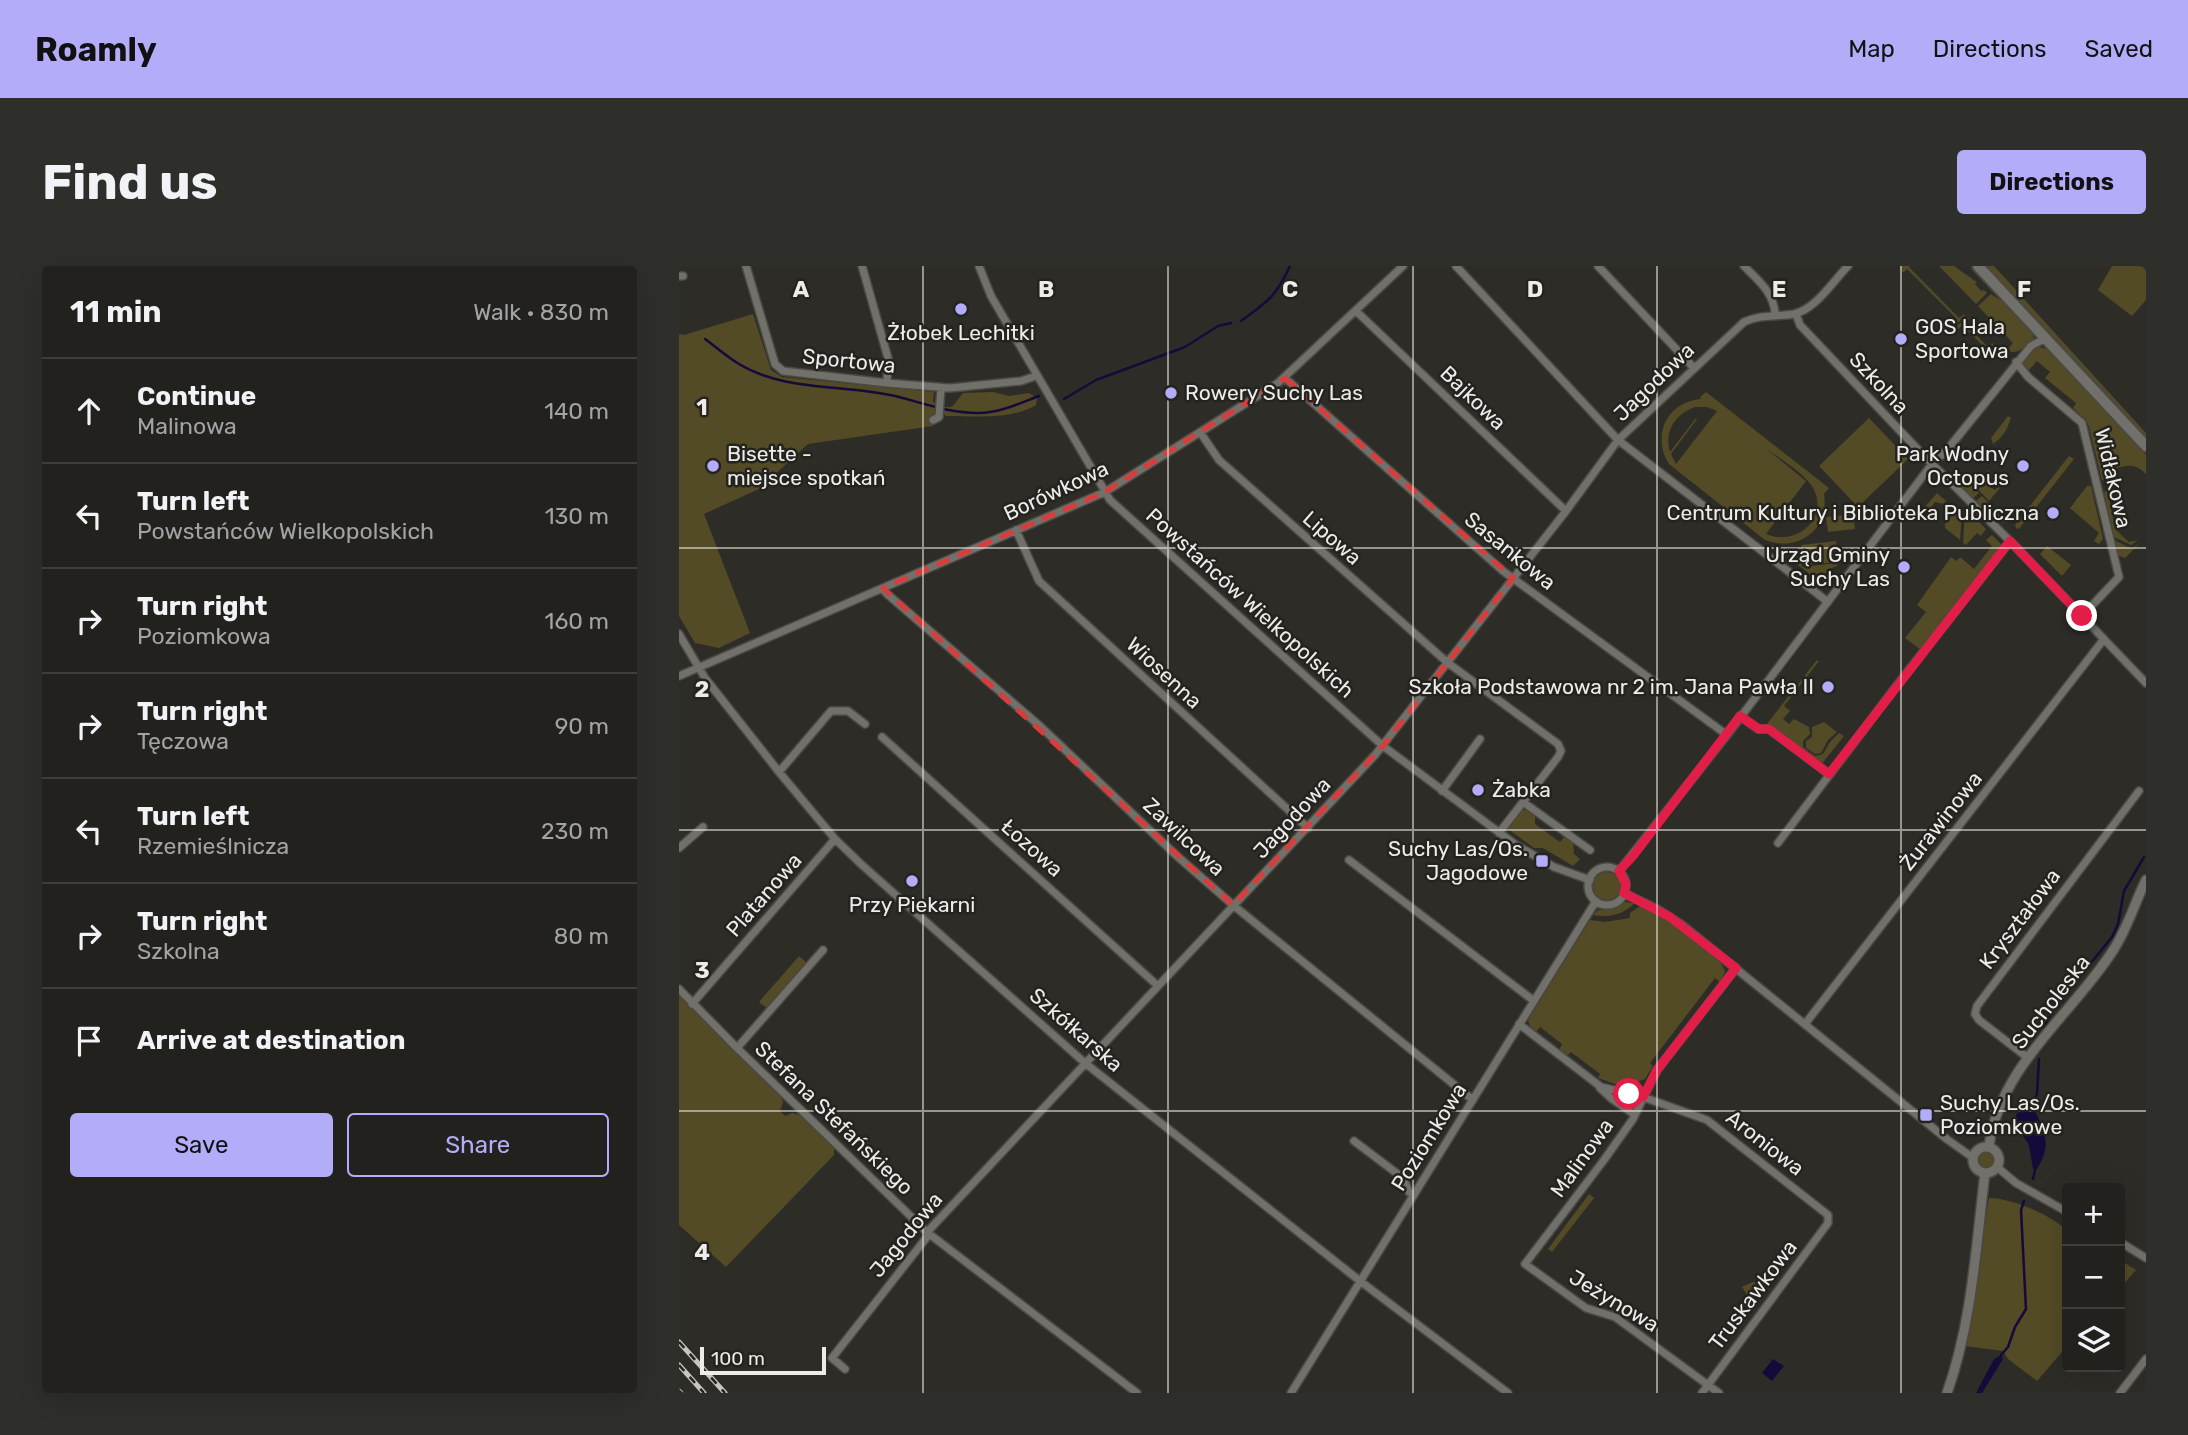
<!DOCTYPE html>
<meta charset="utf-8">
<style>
:root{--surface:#22211d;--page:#2e2e2a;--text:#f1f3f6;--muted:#a2a3a4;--line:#3f3e3b;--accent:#b3adf9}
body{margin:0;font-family:Rubik,sans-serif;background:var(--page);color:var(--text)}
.controls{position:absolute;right:21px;bottom:21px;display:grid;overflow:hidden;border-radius:7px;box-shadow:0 7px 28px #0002}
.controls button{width:63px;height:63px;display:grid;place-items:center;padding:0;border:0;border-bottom:2px solid var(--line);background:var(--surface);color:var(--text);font:35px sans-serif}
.scale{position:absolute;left:21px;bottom:18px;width:126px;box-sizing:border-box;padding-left:7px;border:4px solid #edece8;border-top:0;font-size:19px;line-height:24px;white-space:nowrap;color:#edece8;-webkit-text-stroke:5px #24231e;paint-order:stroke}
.stop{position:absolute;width:21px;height:21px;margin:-16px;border:5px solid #e11d48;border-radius:50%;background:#fff}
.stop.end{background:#e11d48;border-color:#fff;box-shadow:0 2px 7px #0008}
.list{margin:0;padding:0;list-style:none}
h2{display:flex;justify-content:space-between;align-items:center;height:91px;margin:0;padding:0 28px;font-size:30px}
h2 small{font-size:23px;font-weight:400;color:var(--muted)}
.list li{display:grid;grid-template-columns:46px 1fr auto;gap:21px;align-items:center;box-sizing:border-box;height:105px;padding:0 28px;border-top:2px solid var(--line)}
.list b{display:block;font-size:26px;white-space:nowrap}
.list p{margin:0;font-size:23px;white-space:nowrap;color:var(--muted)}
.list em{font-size:23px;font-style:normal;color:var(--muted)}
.actions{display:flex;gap:14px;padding:21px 28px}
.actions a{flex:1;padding:16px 0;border:2px solid var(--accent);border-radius:7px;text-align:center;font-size:24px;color:var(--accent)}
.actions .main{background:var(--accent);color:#111}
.icon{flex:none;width:38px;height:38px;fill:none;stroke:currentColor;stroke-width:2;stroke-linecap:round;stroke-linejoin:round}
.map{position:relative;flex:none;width:1467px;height:1127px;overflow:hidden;border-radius:7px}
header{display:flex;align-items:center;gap:42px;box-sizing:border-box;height:98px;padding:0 35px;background:var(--accent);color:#111}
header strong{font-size:33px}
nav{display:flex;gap:38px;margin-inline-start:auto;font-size:24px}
.intro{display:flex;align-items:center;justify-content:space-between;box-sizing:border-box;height:168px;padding:0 42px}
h1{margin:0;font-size:49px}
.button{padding:18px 32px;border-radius:7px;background:var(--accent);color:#111;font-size:24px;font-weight:700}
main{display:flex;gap:42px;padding:0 42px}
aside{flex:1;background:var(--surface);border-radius:7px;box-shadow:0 7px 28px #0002}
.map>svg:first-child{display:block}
.green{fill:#534a26;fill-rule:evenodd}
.water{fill:#160a3a}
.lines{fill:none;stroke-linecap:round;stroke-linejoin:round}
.stream{stroke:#160a3a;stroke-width:2.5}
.minor-casing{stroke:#4a4944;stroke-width:10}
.tertiary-casing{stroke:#4a4944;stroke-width:12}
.secondary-casing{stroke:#4a4944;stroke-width:14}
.minor{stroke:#71706a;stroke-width:7}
.tertiary{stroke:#71706a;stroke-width:9}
.secondary{stroke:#71706a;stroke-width:10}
.rail-casing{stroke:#c6c5c1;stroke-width:5}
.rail{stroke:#24231e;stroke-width:2.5;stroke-dasharray:8;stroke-linecap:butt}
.route{stroke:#e11d48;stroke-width:9}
.marked{fill:none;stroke:#d83c3b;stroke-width:5;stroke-dasharray:14 9;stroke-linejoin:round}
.grid{fill:none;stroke:#edece8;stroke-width:2;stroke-opacity:0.55}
.poi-dot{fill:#b3adf9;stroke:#24231e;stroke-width:2.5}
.labels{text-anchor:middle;stroke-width:5;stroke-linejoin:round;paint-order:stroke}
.poi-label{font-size:21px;fill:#edece8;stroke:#24231e;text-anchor:start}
.street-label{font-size:21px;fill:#edece8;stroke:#24231e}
.grid-label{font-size:23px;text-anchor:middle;font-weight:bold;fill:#edece8;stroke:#24231e;stroke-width:5;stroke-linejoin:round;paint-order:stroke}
</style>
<header>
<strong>Roamly</strong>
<nav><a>Map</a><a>Directions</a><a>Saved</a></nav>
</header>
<div class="intro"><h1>Find us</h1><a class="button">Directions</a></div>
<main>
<aside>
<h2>11 min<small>Walk · 830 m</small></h2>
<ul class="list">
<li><svg class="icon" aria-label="ahead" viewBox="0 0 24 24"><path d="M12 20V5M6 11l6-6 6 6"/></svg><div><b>Continue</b><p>Malinowa</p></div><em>140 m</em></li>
<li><svg class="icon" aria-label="left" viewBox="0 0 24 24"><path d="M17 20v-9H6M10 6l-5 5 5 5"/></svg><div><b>Turn left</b><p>Powstańców Wielkopolskich</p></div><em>130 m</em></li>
<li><svg class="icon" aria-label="right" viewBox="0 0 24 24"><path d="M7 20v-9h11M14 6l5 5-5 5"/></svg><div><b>Turn right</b><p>Poziomkowa</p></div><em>160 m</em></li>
<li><svg class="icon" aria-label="right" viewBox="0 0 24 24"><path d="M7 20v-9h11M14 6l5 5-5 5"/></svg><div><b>Turn right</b><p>Tęczowa</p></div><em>90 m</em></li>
<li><svg class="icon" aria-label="left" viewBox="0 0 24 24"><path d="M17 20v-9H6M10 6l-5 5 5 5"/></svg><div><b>Turn left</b><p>Rzemieślnicza</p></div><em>230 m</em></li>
<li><svg class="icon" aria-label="right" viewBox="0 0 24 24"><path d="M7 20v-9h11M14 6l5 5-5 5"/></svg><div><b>Turn right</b><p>Szkolna</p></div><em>80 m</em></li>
<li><svg class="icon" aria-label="arrive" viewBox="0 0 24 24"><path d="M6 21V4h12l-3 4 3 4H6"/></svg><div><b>Arrive at destination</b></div></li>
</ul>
<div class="actions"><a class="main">Save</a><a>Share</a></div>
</aside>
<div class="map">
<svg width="1467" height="1127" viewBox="0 0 1467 1127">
<rect width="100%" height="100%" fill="#2e2c27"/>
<!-- green -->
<path class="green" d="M1221,0h10l-1,1 50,51 5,-4 1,1 -10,11 -2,-2 4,-5 -50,-50 -4,4z
M1260,0h15l21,15 2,1 -2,2 6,7 3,-1 3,3 -11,11z
M1308,0h7l152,167v6z
M1433,0h34v34l-14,16 -34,-26z
M1312,28l15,10 27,30 1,5c-8,5 -13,14 -23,13l-3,-3 5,-6 -35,-37z
M74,48l18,56 11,7 152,15 -1,10 4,2 -2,10h-2v12l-125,18 -49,45 -55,25 46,119 -31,15 -24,-5 -16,-27v-282l5,1z
M1288,51l2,1 -5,5 24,24 5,-4 1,7 -7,6 -5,-2 4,-5 -24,-24 -4,4 -2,-2z
M1356,80l16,4 95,105v19c-14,-14 -23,-7 -40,-2l1,9 -5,-1 -13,-53 -3,-7 -13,-12 3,-5 -31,-25 5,-6 -13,-11 -8,9 -5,-4 -2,-8z
M314,126l16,4 20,-3 8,5 -1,7c-24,15 -62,11 -90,11l-4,-3v-6h10l11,-14z
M1027,126l123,96 -5,6c6,35 -26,59 -59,46l-96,-76c-18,-29 -2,-62 32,-65l-1,-2zM1016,141h12l10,4 -41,53 -5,-10 26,-35 -1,-1 -26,34c-6,-20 5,-38 25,-45zM1084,180c14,11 42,27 50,42 17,31 -18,59 -47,46l40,-53z
M1329,150l3,2c-4,12 -8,19 -18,26l-2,-6z
M1190,152l39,41 -50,48 -39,-41z
M1390,190l5,3 -55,70 -3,-1 -1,-3z
M1309,204l5,4 -4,7 1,6 5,3 3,-3 2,1 -11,13 -15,-16z
M1280,207l20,20 -6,5c-7,-7 -19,-14 -14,-25z
M1408,220h4l12,53 -4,5 -5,-3 5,-8 -29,-25z
M1429,221l7,2v2l-7,1 7,37 14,13 9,-2 -7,5 -17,-8 -10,-44z
M1258,227l9,8 -2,3 -9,-2 -3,4 5,7 -4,3 -9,-8z
M1303,230l26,27 -11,-1 -21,-21z
M1278,243l2,2 3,-2v2l-2,29 -15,-12v-4z
M1288,244l19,19 -5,7 -4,-3 -11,12 -3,-2 2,-31z
M1174,248l2,15 -27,3 -2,-15z
M1313,269l10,10 -81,105 -16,-12 21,-26 -9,-7 34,-48 6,4 3,-4 14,12 18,-23 -6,-6z
M1435,274l18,9 9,-7 -16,16 -8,-3z
M1157,275l2,20 6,-8 -7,13 -8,3 -6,10 -10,-1c-6,-8 -15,-12 -22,-18l1,-6 5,-1 3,2 2,12 34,-4 1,-1 -34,3 -2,-20z
M1368,280l24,19 -9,11 -22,-22z
M1138,394l2,1 -35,45 6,5 -7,8 6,5 5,-5 15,8 1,7 -7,7v6l12,9 8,-2 7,-12 9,-9 5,3 -23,29 -55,-40z
M1145,456l13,10 -9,8 -7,13 -6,1 -9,-6v-7l6,-4v-10z
M842,544h8l6,4v10l25,18 5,-6 8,6 1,12 6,5 -7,7 -30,-18h-9l-26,-19z
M914 620a14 14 0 1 1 28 0a14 14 0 1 1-28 0Z
M946,636l10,1c-14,12 -24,15 -42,12l5,-5 16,-2z
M961,640c19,9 83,46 85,66l-5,10 -5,-4 -65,85 3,3 -8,13 -8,3 -5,-4h-6l-1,7 -4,1 -23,-8 2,-4 -29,-22 -4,4 -8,-6 3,-6 -22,-17 -4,5 -6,-6 -2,-6 62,-100 15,2 25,-4v-5z
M120,690l8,7 -39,46 -9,-7z
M0,729l103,103 1,5 -3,8 5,5 7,-3 8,2 34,33v7l-108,112 -47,-42z
M1298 893a9 9 0 1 1 18 0a9 9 0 1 1-18 0Z
M910,928l5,4 -42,54 -4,-3z
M1310,932c22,0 64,17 78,33v115l-30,35 -29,-22 -5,-8 -38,-5z
M1441,994l16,10 -16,18z
M1074,1016l10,2 -12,17 -9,-14z"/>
<!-- water -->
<path class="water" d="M1349,840l6,3c12,24 18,38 2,61l-3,-1 -4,-24 -13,-20v-11z
M1322,1089l2,4 -21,34h-6l18,-34z
M1094,1093l11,7 -12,15 -10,-8z"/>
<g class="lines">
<!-- stream -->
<path class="stream" d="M562,55c26,-19 35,-24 49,-55
M26,73c11,8 22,18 34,25 46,28 106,20 156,32 28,7 53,17 83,17 22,0 42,-10 61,-17
M385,133l32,-19 89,-33 33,-21 13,-3
M1372,746l61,-75 6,-13 6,-33 20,-34
M1365,761l6,-11
M1352,841l6,-13 2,-35
M1354,913l2,-9
M1322,1089l7,-8 7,-20 11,-18 -5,-99 3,-9"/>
<defs>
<path id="minor" d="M67,0l29,98 8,7 104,12 63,5 71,-7 15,-5
M183,0l26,92 -1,25
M300,0l12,30 119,204 273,246 133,99 38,22 36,13
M777,0l162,174 210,162
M919,0l96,102
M1065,0c15,15 30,27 31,48
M0,10h4
M677,45l210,200
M1117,48l4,11 123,130 87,86 136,142
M1337,96l12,15 54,46 37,154 -37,39
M606,112l218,193 224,164
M254,154l6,-3 2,-29
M521,166l19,28 229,203 110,81 3,7 -3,6 -59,76
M337,264l23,51 269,247
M204,322l3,5 155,134 136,129 56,49 240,195
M0,368l26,44 74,94 56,67 27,26 223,198 275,218 148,112
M0,410l426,-184 173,-109 125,-117
M1061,450l18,13h11l60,45
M203,471l276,249
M100,506l52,-61h17l17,13
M763,525l38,-52
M844,536l67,48
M1099,577l117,-155 115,-147
M0,582l24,-21
M670,594l185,141
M909 620a19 19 0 1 1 38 0a19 19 0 1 1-38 0Z
M940,605l108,-136 205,-271 15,-14 84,-104 15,-8
M945,627l33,16 25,16 266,215 24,17
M0,723l58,59 191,185 209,160
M13,738l143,-165
M840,758l82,63 42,10 64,23 121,95v8l-126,170
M1126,758l299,-385
M58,782l86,-98
M1349,792l-49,-38 -4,-6 2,-8 162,-215
M921,822l12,11 23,16
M675,875l49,37 6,14 5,2
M1318,901l19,16 51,29
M1441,976l26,16
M166,1103l-13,-11 95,-121 3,-8 445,-474 191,-244 52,-71 126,-118c17,-8 32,-5 50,-8 22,-5 39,-33 54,-48
M612,1127l305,-492
M1040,1127l-104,-76 -29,-9 -61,-44 79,-104 29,-41 24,-49 79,-102
M1441,1127l26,-34"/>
<path id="tertiary" d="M1310,880c11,-81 84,-132 125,-197 14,-22 21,-47 32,-69
M1294 894a13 13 0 1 1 26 0a13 13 0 1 1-26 0Z
M1268,1127c25,-70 29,-147 38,-220"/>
<path id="secondary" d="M1299,0l168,180"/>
</defs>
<!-- minor casing -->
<use href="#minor" class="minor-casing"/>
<!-- tertiary casing -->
<use href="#tertiary" class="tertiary-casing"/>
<!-- secondary casing -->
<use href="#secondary" class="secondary-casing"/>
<!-- minor -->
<use href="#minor" class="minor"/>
<!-- tertiary -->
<use href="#tertiary" class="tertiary"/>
<!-- secondary -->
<use href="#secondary" class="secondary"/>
<defs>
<path id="rail" d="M0,1076l46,51
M0,1099l25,28
M0,1125l2,2"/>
</defs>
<!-- rail casing -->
<use href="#rail" class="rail-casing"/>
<!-- rail -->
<use href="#rail" class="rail"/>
</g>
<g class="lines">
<!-- route -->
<path class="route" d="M950,828l14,3 14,-27 79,-102 -66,-51 -46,-24 2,-9 -7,-13 14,-15 107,-140 19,13h10l60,45 181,-233 72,75"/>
</g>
<!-- marked area -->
<path class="marked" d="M606,112l228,200 -130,168 -150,159 -350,-317 222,-96z"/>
<!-- grid -->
<path class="grid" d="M244,0v1127M489,0v1127M734,0v1127M978,0v1127M1222,0v1127M0,282h1467M0,564h1467M0,845h1467"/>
<!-- markers -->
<g class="poi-dot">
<circle cx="282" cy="43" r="7"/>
<circle cx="1222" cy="73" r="7"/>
<circle cx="492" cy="127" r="7"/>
<circle cx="34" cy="200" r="7"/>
<circle cx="1344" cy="200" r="7"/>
<circle cx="1374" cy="247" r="7"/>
<circle cx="1225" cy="301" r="7"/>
<circle cx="1149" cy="421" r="7"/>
<circle cx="799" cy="524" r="7"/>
<rect x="856" y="588" width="14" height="14" rx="3.5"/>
<circle cx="233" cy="615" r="7"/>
<rect x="1240" y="842" width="14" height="14" rx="3.5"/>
</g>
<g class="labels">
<!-- poi labels -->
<g class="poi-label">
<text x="1236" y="68">GOS Hala<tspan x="1236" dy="24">Sportowa</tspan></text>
<text x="282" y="74" text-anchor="middle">Żłobek Lechitki</text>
<text x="506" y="134">Rowery Suchy Las</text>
<text x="48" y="195">Bisette -<tspan x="48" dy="24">miejsce spotkań</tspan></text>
<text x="1330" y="195" text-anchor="end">Park Wodny<tspan x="1330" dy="24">Octopus</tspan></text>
<text x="1360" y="254" text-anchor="end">Centrum Kultury i Biblioteka Publiczna</text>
<text x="1211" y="296" text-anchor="end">Urząd Gminy<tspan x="1211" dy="24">Suchy Las</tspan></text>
<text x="1135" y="428" text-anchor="end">Szkoła Podstawowa nr 2 im. Jana Pawła II</text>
<text x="813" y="531">Żabka</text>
<text x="849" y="590" text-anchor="end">Suchy Las/Os.<tspan x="849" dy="24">Jagodowe</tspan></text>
<text x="233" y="646" text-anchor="middle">Przy Piekarni</text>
<text x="1261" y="844">Suchy Las/Os.<tspan x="1261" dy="24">Poziomkowe</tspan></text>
</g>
<!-- street labels -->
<g class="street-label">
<text transform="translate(170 95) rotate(6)" y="7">Sportowa</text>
<text transform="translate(975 116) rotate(-44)" y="7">Jagodowa</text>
<text transform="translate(1200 117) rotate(47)" y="7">Szkolna</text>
<text transform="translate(794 132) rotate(44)" y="7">Bajkowa</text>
<text transform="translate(1434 212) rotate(77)" y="7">Widłakowa</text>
<text transform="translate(377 225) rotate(-25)" y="7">Borówkowa</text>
<text transform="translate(653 272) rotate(41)" y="7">Lipowa</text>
<text transform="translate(831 285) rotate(39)" y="7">Sasankowa</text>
<text transform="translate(571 337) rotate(42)" y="7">Powstańców Wielkopolskich</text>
<text transform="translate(485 407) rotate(43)" y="7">Wiosenna</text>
<text transform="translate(613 552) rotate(-47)" y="7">Jagodowa</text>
<text transform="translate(1262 555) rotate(-52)" y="7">Żurawinowa</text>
<text transform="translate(505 571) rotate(43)" y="7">Zawilcowa</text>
<text transform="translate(353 582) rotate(42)" y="7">Łozowa</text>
<text transform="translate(85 629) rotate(-49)" y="7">Platanowa</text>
<text transform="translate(1341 653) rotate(-53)" y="7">Kryształowa</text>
<text transform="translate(1372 736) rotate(-52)" y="7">Sucholeska</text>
<text transform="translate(397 764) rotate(41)" y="7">Szkółkarska</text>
<text transform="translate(155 852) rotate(44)" y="7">Stefana Stefańskiego</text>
<text transform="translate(750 871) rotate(-58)" y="7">Poziomkowa</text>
<text transform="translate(1086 877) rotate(38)" y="7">Aroniowa</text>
<text transform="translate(903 892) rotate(-54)" y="7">Malinowa</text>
<text transform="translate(227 969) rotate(-51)" y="7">Jagodowa</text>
<text transform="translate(1074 1029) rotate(-53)" y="7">Truskawkowa</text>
<text transform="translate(935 1035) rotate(31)" y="7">Jeżynowa</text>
</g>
</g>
<g class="grid-label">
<text x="122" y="31">A</text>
<text x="367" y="31">B</text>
<text x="611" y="31">C</text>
<text x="856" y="31">D</text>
<text x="1100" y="31">E</text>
<text x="1345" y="31">F</text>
<text x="23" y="149">1</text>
<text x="23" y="431">2</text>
<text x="23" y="712">3</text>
<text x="23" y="994">4</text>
</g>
</svg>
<div class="controls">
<button>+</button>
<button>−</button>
<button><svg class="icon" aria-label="layers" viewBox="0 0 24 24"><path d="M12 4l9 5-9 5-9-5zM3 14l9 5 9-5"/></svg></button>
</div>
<div class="scale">100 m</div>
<div class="stop" style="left:950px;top:828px"></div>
<div class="stop end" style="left:1403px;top:350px"></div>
</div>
</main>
